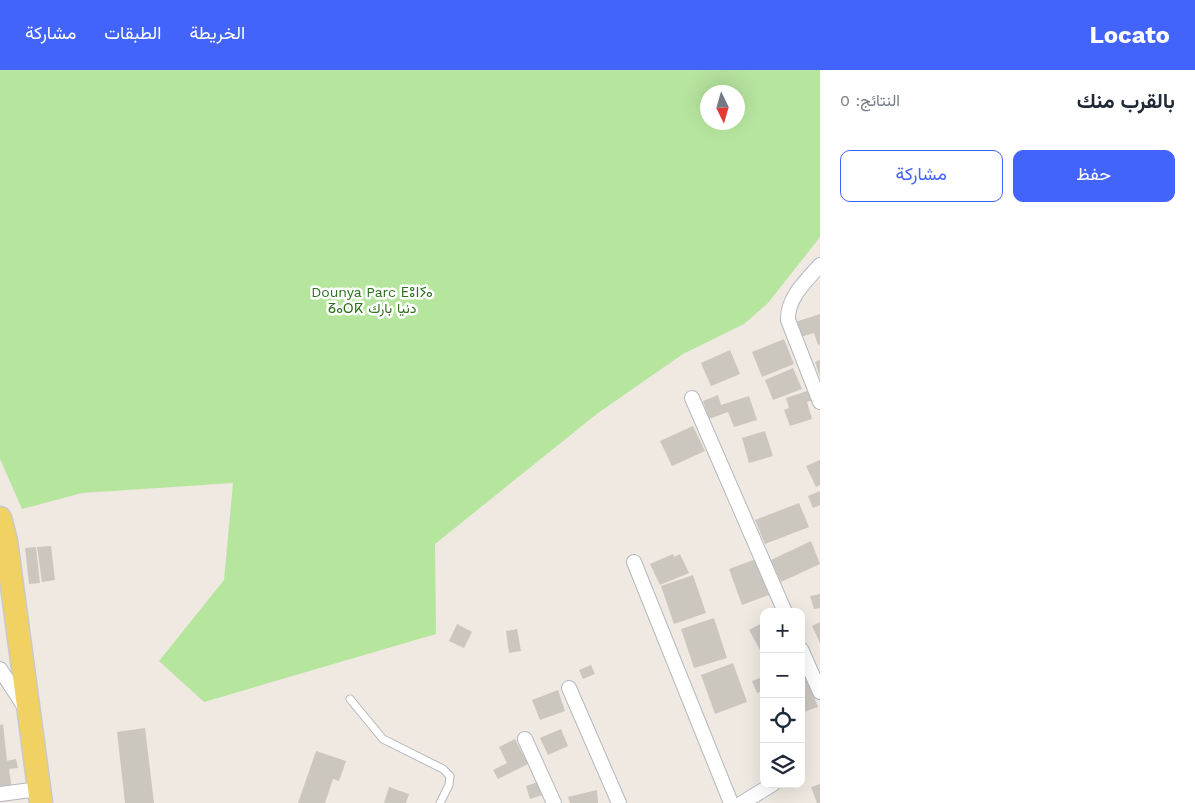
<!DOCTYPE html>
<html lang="ar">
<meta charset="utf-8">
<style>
:root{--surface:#fff;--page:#f2f2f3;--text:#1f2937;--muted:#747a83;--line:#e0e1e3;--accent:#4264fb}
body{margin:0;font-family:"Work Sans",Vazirmatn,"Noto Sans Tifinagh",sans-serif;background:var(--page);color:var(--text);direction:rtl}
.controls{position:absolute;right:15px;bottom:15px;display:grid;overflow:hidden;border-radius:10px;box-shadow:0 5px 20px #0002}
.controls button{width:45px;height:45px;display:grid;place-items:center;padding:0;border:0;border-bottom:1px solid var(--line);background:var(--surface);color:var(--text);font:25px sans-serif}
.compass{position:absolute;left:700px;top:15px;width:45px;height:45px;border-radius:50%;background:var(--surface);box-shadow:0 5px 20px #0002;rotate:175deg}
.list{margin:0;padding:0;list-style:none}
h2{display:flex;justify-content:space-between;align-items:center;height:65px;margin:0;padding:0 20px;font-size:21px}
h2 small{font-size:16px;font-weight:400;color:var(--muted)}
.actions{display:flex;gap:10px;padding:15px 20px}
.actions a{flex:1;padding:11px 0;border:1px solid var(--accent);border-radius:10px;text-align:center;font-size:18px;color:var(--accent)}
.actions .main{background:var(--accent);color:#fff}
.icon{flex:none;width:28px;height:28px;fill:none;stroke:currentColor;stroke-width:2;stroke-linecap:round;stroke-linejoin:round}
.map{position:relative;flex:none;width:820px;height:733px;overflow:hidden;direction:ltr}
header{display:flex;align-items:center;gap:30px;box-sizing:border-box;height:70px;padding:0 25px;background:var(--accent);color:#fff}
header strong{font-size:24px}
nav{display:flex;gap:28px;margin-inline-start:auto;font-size:18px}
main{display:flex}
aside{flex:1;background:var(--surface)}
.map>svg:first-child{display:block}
.green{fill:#b6e59e;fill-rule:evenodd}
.building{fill:#cbc7bf}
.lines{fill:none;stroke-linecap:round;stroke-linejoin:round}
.lane-casing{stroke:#b4b7c1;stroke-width:9}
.street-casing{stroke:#b4b7c1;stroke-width:16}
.primary-casing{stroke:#c9c9c9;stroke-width:25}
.lane{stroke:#fff;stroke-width:7}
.street{stroke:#fff;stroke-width:14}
.primary{stroke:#f2d163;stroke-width:22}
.labels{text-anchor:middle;stroke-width:5;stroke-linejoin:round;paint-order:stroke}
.park-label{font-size:14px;fill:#2c6e1b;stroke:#fff}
</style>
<header>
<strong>Locato</strong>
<nav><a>الخريطة</a><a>الطبقات</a><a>مشاركة</a></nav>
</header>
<main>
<aside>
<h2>بالقرب منك<small>النتائج: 0</small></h2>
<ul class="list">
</ul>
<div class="actions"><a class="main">حفظ</a><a>مشاركة</a></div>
</aside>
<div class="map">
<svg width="820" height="733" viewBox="0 0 820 733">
<rect width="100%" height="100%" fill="#efe9e1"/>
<!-- green -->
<path class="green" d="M0,0h820v167l-52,66 -24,21 -61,30 -85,59 -163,131 1,90 -232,68 -45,-41 65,-81 9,-97 -151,10 -60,16 -22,-50zM708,22h30v30h-30z"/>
<!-- building -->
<path class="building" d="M820,244v30l-2,1 -4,-12 -14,4 -5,-15z
M784,269l10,25 -32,13 -10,-25z
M730,280l10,24 -29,12 -10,-23z
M820,290v17l-5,-15z
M793,298l9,21 -29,11 -8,-20z
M810,320l3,10 -6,2 5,17 -22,7 -6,-16 5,-2 -3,-10z
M718,325l3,10 28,-9 8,24 -23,7 -6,-15 -19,7 -6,-18z
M693,356l12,25 -33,15 -12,-25z
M765,361l8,25 -24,7 -7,-25z
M820,390v25l-4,2 -10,-21z
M820,421v14l-7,3 -5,-12z
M799,433l10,24 -44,17 -10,-24z
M811,471l9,23 -39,18 -10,-22z
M51,476l4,34 -13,2 -5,-35z
M36,477l4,36 -11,1 -4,-36z
M673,484l1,3 6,-3 9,19 -29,12 -10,-21z
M756,489l13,36 -27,10 -13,-36z
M693,505l13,38 -32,11 -13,-38z
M820,524v14l-6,1 -4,-13z
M714,548l13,40 -33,10 -13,-39z
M764,552v35l-15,-27z
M820,552v21l-8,-17z
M457,554l15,8 -8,16 -15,-7z
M517,559l4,22 -12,2 -3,-22z
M733,593l14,39 -32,12 -14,-39z
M591,595l4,9 -12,5 -4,-9z
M805,604l13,33 -17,6v-37z
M760,608l4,12 -7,3 -5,-12z
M558,620l7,21 -25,9 -8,-20z
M3,654l4,37 -7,1v-37z
M145,658l9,75h-29l-8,-71z
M561,659l7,17 -20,9 -8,-17z
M515,669l13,25 -30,15 -5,-9 14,-7 -8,-16z
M316,681l30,10 -7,20 -6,-2 -8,24h-27z
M16,689l2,9 -9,1 4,26 -13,2v-35z
M544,710l5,13 -19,6 -4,-13z
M820,714v19h-3l-6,-16z
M389,717l20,7 -3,9h-22z
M597,720l1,13h-28l-2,-6z"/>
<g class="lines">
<defs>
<path id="lane" d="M350,629l33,40 60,30 7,7 -1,9 -9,18"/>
<path id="street" d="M820,195c-14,16 -33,33 -32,55l32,82
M692,328l93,214
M634,492l97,241
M801,579l19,43
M0,599l24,37
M569,618l50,115
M525,669l29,64
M0,724l39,-5
M742,733l31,-19"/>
<path id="primary" d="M0,448l6,23 35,262"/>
</defs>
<!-- lane casing -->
<use href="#lane" class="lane-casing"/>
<!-- street casing -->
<use href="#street" class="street-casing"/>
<!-- primary casing -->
<use href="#primary" class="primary-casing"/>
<!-- lane -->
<use href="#lane" class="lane"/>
<!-- street -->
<use href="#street" class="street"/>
<!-- primary -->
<use href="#primary" class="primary"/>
</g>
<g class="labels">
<!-- park labels -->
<g class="park-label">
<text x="372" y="227">Dounya Parc ⴹⵓⵏⵢⴰ<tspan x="372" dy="16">ⵒⴰⵔⴽ دنيا بارك</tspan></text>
</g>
</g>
</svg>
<div class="controls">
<button>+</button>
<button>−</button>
<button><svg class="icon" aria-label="locate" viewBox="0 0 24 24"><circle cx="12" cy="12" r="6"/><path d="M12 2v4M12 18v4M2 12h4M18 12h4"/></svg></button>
<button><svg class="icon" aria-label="layers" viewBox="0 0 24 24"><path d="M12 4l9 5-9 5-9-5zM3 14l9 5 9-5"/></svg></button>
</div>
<svg class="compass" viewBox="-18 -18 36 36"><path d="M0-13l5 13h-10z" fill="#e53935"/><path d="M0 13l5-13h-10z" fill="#747a83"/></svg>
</div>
</main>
